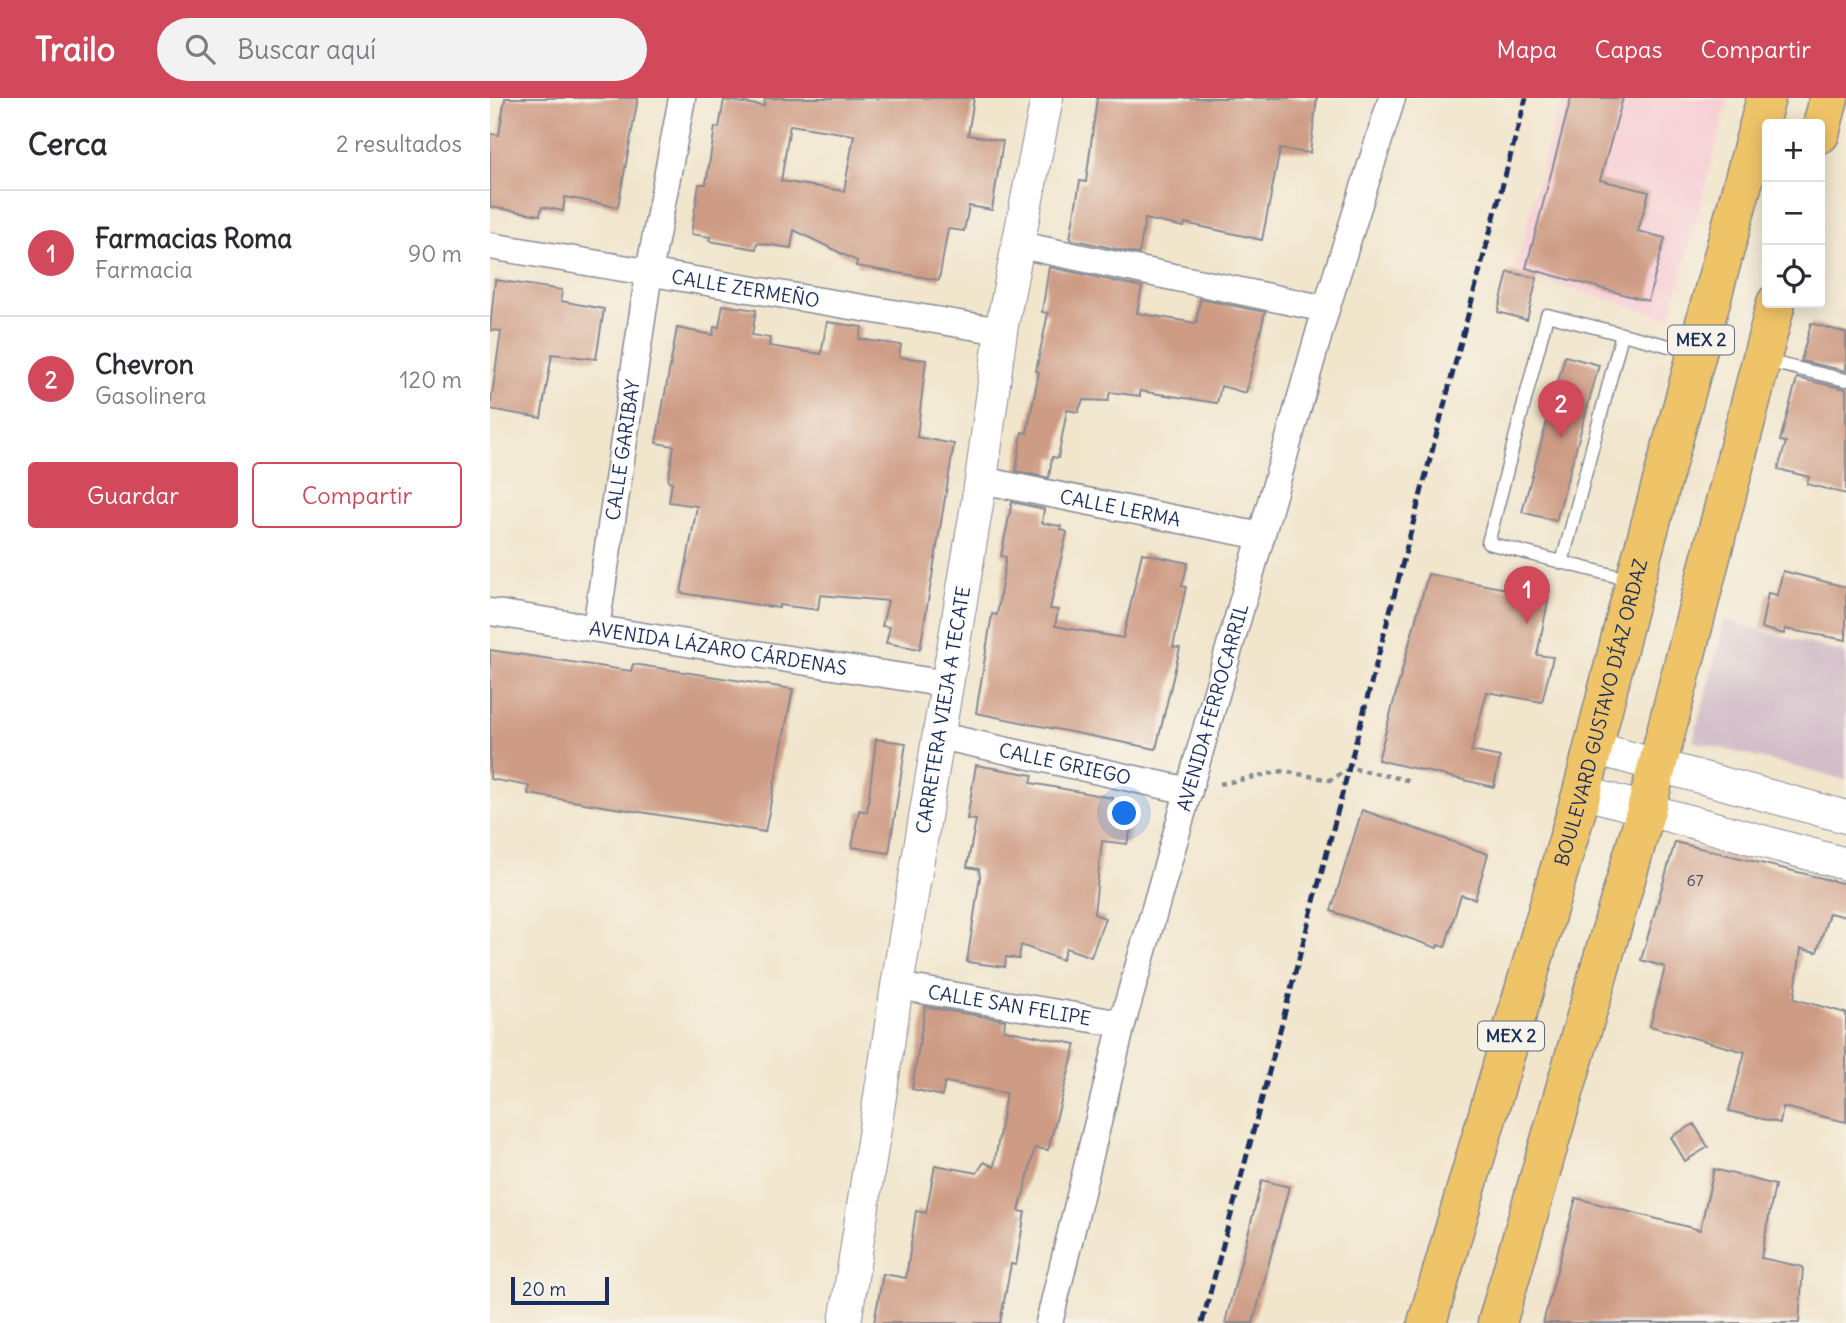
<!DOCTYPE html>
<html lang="es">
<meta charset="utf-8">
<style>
:root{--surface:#fff;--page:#f2f2f3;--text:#2b2b33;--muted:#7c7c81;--line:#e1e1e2;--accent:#d1495b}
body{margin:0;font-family:Delius,sans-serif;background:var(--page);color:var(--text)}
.controls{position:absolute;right:21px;top:21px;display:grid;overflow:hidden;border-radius:7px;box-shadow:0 4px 18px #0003}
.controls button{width:63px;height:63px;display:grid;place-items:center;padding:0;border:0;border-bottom:2px solid var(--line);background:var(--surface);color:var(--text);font:35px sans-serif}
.scale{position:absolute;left:21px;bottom:18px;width:98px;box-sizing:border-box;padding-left:7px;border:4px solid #1b2f5e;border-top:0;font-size:19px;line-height:24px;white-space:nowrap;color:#1b2f5e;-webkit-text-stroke:5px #f7f3e8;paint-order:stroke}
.you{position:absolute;left:635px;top:716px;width:24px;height:24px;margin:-18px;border:5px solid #fff;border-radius:50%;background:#1a73e8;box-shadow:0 0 0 10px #1a73e833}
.badge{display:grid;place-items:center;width:46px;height:46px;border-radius:50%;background:var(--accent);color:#fff;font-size:23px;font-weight:700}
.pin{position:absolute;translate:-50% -58px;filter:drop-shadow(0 2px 4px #0008)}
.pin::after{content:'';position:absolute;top:37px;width:24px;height:21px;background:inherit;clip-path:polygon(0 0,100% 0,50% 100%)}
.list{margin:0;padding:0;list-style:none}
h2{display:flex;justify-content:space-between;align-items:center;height:91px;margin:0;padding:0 28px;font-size:30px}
h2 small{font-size:23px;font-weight:400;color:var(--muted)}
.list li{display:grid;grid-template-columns:46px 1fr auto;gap:21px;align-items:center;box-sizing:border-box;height:126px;padding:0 28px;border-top:2px solid var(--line)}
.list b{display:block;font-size:26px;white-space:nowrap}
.list p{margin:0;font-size:23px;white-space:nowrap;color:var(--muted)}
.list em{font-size:23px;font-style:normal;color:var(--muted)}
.actions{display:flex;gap:14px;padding:21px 28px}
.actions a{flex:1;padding:16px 0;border:2px solid var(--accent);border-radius:7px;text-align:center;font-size:24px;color:var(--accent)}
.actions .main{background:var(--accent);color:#fff}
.icon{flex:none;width:38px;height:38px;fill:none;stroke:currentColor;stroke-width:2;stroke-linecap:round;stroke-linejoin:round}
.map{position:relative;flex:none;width:1356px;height:1225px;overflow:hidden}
header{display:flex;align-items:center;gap:42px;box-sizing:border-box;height:98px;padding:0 35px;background:var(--accent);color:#fff}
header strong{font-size:33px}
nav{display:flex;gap:38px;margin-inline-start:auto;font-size:24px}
.search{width:490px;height:63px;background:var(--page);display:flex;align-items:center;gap:18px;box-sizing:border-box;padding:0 24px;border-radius:38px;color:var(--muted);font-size:26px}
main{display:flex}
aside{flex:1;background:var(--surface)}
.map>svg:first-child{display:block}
.built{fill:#f7cfd5}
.industrial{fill:#d2bdc8}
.building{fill:#ce9b84;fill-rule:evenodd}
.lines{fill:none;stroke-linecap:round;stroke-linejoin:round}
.service-casing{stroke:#868a95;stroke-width:15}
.minor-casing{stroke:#868a95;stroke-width:29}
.tertiary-casing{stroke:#868a95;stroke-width:34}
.primary-casing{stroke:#868a95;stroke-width:41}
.path{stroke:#868a95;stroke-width:4.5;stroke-dasharray:5 5;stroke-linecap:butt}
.service{stroke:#fff;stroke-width:12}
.minor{stroke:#fff;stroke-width:26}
.tertiary{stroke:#fff;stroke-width:32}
.primary{stroke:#efc469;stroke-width:38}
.rail{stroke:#1b2f5e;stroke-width:5;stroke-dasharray:10 5;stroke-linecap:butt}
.labels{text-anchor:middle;stroke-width:7;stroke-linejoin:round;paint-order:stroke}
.number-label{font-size:16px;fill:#484a68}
.shield{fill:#f7f3e8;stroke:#5d6a87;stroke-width:2}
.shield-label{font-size:18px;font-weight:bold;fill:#1b2f5e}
.street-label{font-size:19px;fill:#1b2f5e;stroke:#f7f3e8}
</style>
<header>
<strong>Trailo</strong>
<div class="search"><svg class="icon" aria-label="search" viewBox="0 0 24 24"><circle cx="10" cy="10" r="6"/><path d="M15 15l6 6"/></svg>Buscar aquí</div>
<nav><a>Mapa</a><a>Capas</a><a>Compartir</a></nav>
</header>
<main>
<aside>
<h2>Cerca<small>2 resultados</small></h2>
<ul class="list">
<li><span class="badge">1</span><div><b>Farmacias Roma</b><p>Farmacia</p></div><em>90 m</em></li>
<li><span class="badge">2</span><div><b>Chevron</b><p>Gasolinera</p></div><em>120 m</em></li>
</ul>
<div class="actions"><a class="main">Guardar</a><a>Compartir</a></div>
</aside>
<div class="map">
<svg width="1356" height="1225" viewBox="0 0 1356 1225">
<rect width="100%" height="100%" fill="#f7f3e8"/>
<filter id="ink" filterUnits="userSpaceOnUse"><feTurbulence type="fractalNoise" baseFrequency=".0143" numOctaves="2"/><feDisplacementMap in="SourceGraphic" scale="14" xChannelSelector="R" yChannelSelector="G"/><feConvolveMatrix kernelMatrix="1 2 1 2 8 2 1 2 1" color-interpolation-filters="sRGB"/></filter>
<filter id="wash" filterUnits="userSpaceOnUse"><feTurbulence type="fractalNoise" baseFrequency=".00686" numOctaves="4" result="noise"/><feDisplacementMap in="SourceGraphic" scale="28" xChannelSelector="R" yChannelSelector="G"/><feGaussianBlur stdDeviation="1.57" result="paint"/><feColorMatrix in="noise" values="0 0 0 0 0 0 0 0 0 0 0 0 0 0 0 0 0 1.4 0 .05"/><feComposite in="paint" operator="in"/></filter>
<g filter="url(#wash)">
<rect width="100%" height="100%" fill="#f1e5cc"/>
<!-- built -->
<path class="built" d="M1071,0h168l-59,220 -156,-46z"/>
<!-- industrial -->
<path class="industrial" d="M1235,522l121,34v126l-153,-39z"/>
<g id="blocks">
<!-- building -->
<path class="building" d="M15,0h133l-20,109 -53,-10 -2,14 -21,-4 -2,8 -50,-8v-73l9,1z
M275,0h209l-6,37 35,6 -11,69 -23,-4 -5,25 -16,-2 -9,51 -83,-14 1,-5 -63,-31 -3,18 -34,-5 -1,6 -47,-8 1,-4 -19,-3 8,-50h7l9,-57 4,1 5,-28 40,6zM300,27l64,10 -10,56 -63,-10z
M607,0h220l-7,55 -30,-4 -18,91 -77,-17 -1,4 -39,-8 -6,35 -69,-15 10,-58 6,1z
M1081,0h52l-23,82 49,12 -11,39 27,7 -17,63 -122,-33z
M559,169l93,20 -5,26 59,10 4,-24 65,13 -19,81 -25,-7 -4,17 -77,-12v5l-30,-4 -2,9 -25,-1 -5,12 -11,-2 -9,48 -6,-1 -3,21 -33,-7 6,-39 5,1 12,-61 -3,-1 12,-58 -6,-1z
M1018,174l29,6 -10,42 -29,-8z
M5,182l67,10 -1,11 43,8 -8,50 -44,-5 -11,64 -51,-9 11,-78 -11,-1z
M233,207l33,5 -4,25 18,3 -1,8 52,8 6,-32 35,5 -3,12 42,6 -2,12 27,3 -9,77 37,7 -34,205 -34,-6 4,-16 -8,-1 6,-25 -68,-6 -2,15 -39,-5v3l-98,-15 16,-87 -28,-4 3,-20 -4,-1 6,-35 -18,-3 21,-115 36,7 1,-8h5z
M1321,225l35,10v38l-45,-10z
M1075,258l34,9 -43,156 -34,-9z
M1307,280l49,11v105l-39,-10 2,-7 -31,-8 8,-27 -6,-1z
M522,404l32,7 -2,14 19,3 -1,3 7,3 -17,77 8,1 -3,16 68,12 19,-85 46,10 -6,23 4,1 -13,60 7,1 -24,101 -180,-36 16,-99 5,1 9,-58 -5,-1z
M1293,473l63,16v53l-61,-11 -1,5 -23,-6 7,-35 9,2z
M938,476l121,23 -12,58 16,2 -11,45 -55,-10 -16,59 29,6 -6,30 -116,-27z
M0,552l141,21 2,-7 160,25 -28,143 -237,-38 1,-8 -39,-7z
M386,641l30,4 -17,110 -37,-6 7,-37 8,2z
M486,667l57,10 -2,8 82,15 -1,4 25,4 -10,38 -25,-3 -8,73 11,4 -14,39 -25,-9 -4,12 -41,-15 -2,14 -13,-2 -1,10 -38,-5 13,-85 -1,-8 -12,-2 9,-47 -9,-1z
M872,712l126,44 -13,45 -14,-4 -16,52 -7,-2 -1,3 -106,-37z
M1185,744l171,42v33l-17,-4 -12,39 -16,-3 -7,50 52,14v109l-63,-15 -3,16 -51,-12 16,-59 -95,-26 15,-59 -24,-7z
M435,909l80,13 -1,10 72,14 -28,106 -13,-2 -16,63 6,1 -9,53 -5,-1 -11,59h-126l9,-49 23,4 10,-67 10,2 9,-48 42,8 7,-11 10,5 12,-74 -61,-11 -3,14 -30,-7z
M1204,1026l14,23 -23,14 -14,-24z
M1224,1071l61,16 -14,73 42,9 -4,56h-256l33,-125 124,32z
M772,1082l27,7 -36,136h-28z"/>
</g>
</g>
<g filter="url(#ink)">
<use href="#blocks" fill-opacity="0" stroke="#868a95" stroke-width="2"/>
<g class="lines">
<defs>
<path id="service" d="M1275,263l81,19
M1072,465l60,-229
M1141,482l-143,-37 59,-228 146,37"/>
<g id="minor">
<path d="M530,147l306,64"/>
<path id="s1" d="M0,148l511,85"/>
<path id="s2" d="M491,382l280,56"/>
<path id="s3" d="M0,514l457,72"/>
<path id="s4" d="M106,530l53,-356 33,-174"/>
<path id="s5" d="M450,638l249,55"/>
<path id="s6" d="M407,888l225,38"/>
<path id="s7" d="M559,1225l73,-299 204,-715 66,-211"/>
</g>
<g id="tertiary">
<path d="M1104,650l252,69"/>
<path d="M1092,694l264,72"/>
<path id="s8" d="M355,1225l52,-337 84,-506 20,-149 46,-233"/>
</g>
<g id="primary">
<path d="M1330,36l9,-36"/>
<path id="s9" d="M937,1225l155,-531 53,-211 131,-483"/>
<path d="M1007,1225l149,-513 130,-507"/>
</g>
</defs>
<!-- service casing -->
<use href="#service" class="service-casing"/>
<!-- minor casing -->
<use href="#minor" class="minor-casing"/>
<!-- tertiary casing -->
<use href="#tertiary" class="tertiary-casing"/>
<!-- primary casing -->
<use href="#primary" class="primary-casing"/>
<!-- path -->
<path class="path" d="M730,686l63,-13 47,9 20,-12 62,13"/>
<!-- service -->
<use href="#service" class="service"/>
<!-- minor -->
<use href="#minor" class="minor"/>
<!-- tertiary -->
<use href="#tertiary" class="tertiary"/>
<!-- primary -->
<use href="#primary" class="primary"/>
<!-- rail -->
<path class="rail" d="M712,1225c110,-408 214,-817 324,-1225"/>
</g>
</g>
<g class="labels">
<!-- number labels -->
<g class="number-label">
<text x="1205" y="788">67</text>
</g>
<!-- shield labels -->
<g class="shield">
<rect x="1178" y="227.5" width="66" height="29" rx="5"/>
<rect x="988" y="923.5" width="66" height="29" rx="5"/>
</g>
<g class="shield-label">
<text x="1211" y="248">MEX 2</text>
<text x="1021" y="944">MEX 2</text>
</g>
<!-- street labels -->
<g class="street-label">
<text dy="7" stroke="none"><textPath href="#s1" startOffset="259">CALLE ZERMEÑO</textPath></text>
<text dy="7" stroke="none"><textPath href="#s4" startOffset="180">CALLE GARIBAY</textPath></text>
<text dy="7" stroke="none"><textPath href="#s2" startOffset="142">CALLE LERMA</textPath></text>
<text dy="7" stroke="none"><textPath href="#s3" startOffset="231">AVENIDA LÁZARO CÁRDENAS</textPath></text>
<text dy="7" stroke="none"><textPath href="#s7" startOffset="637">AVENIDA FERROCARRIL</textPath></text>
<text dy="7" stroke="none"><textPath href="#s8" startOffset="621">CARRETERA VIEJA A TECATE</textPath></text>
<text dy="7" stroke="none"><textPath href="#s9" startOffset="635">BOULEVARD GUSTAVO DÍAZ ORDAZ</textPath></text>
<text dy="7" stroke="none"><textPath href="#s5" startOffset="128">CALLE GRIEGO</textPath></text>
<text dy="7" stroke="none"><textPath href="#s6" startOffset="114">CALLE SAN FELIPE</textPath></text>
</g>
</g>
</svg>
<div class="controls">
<button>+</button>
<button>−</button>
<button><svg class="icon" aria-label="locate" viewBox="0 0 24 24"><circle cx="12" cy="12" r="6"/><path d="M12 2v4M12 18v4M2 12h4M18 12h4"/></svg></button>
</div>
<div class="scale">20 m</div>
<div class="you"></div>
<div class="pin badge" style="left:1037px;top:526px">1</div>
<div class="pin badge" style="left:1071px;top:340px">2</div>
</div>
</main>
